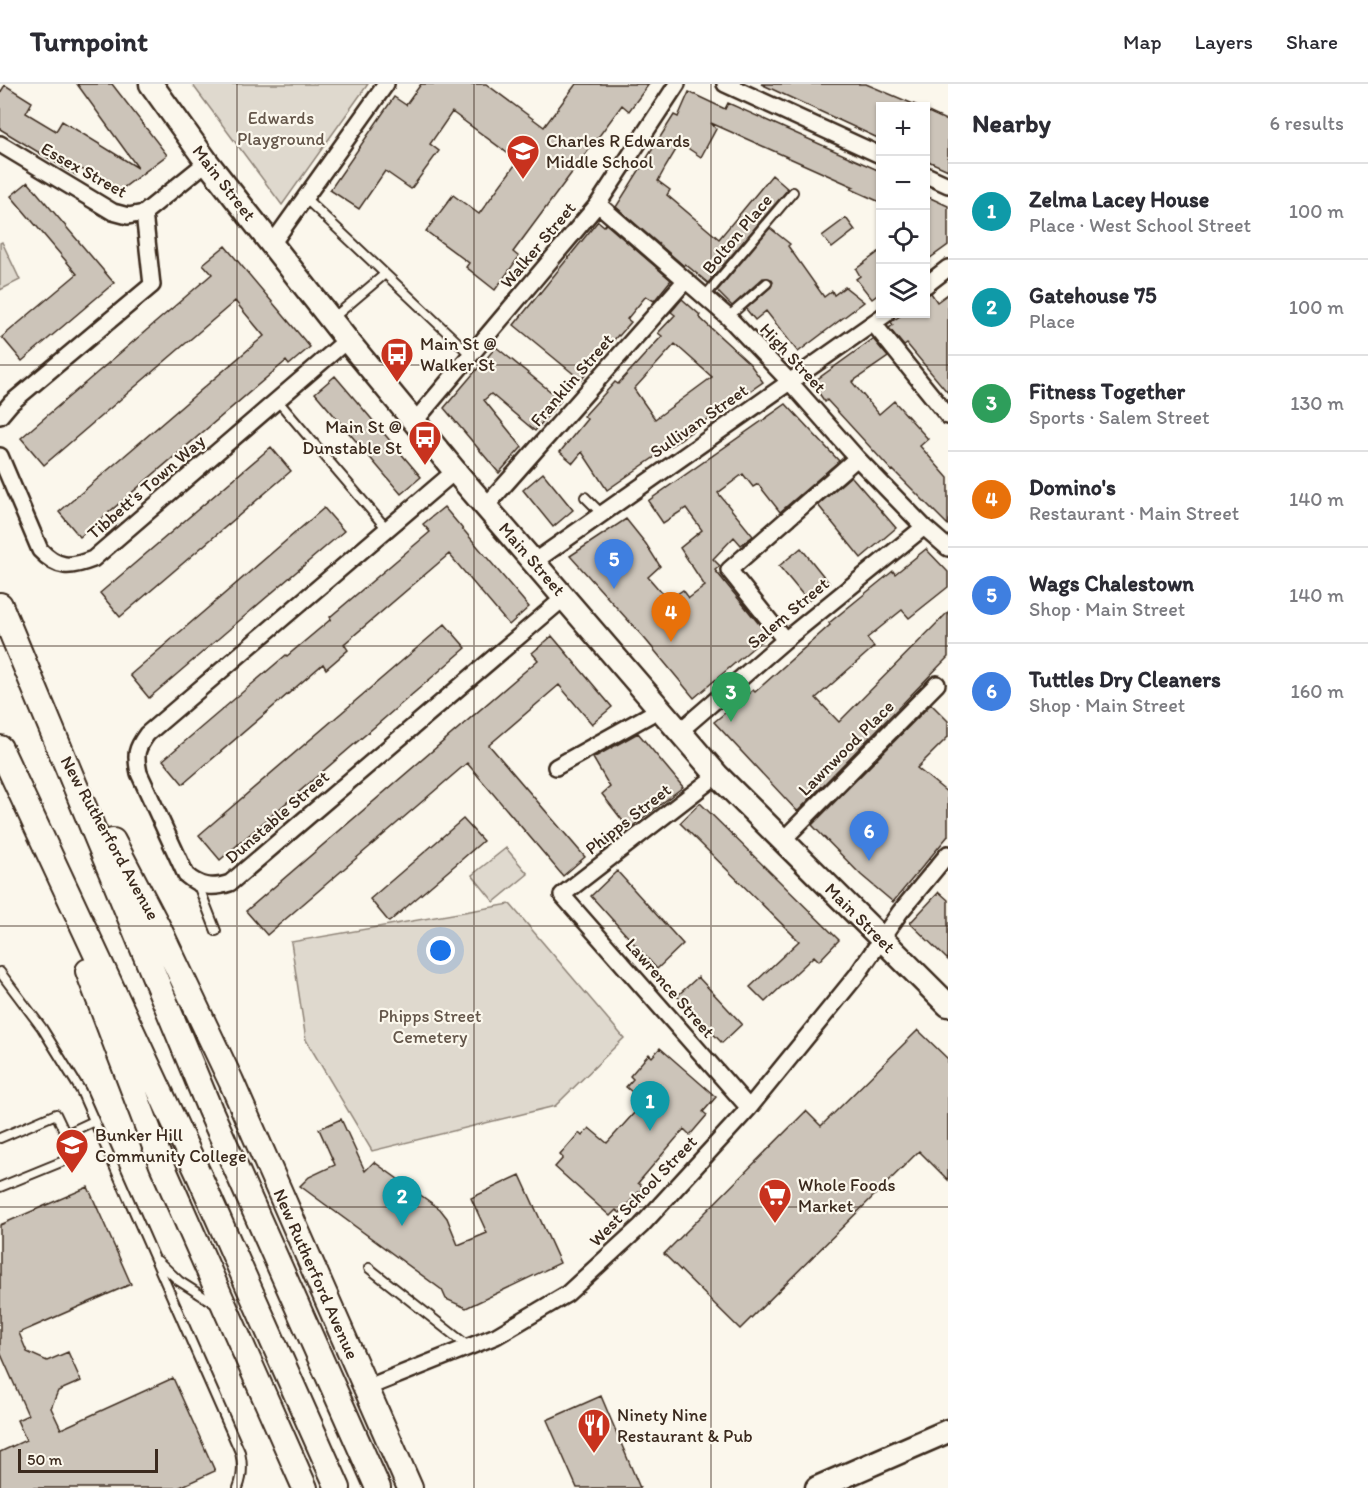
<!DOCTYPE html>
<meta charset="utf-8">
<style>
:root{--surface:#fff;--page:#f7f7f7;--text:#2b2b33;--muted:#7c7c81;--line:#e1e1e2;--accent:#c8321e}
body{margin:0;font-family:Itim,sans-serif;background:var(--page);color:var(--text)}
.controls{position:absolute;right:18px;top:18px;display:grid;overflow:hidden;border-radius:0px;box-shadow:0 2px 4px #0004}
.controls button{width:54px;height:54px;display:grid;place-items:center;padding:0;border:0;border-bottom:2px solid var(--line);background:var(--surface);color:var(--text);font:30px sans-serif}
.scale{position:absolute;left:18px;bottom:15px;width:140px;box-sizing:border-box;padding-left:6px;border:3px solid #3b2a1e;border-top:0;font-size:16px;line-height:21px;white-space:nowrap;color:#3b2a1e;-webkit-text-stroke:4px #fbf7ec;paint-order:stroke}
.you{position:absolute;left:441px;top:867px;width:21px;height:21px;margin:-15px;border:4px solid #fff;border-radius:50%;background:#1a73e8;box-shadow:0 0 0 9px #1a73e833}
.badge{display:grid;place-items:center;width:39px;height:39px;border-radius:50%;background:var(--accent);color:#fff;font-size:20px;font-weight:700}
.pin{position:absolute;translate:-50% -50px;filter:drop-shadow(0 2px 3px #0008)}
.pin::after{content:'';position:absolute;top:32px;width:21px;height:18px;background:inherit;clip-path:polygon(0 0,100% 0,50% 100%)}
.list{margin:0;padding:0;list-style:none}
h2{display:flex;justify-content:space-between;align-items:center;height:78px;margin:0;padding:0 24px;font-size:26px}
h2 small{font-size:20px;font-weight:400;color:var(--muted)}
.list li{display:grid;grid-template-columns:39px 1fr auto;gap:18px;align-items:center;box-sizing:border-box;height:96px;padding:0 24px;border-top:2px solid var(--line)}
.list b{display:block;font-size:22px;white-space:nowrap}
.list p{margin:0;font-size:20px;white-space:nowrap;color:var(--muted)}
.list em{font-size:20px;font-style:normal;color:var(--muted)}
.icon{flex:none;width:33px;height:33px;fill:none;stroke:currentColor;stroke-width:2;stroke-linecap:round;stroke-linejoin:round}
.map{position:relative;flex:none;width:948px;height:1404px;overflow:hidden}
header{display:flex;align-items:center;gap:36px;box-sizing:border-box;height:84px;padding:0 30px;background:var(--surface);border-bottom:2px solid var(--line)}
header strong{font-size:28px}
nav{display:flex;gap:33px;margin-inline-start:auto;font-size:21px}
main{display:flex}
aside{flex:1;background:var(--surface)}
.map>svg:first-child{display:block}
.green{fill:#dfd9ce;stroke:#8d8276;stroke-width:1.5}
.building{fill:#ccc4b9;stroke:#3b2a1e;stroke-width:1.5;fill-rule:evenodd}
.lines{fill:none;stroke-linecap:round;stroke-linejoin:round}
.lane-casing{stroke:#3b2a1e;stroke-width:12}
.street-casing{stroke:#3b2a1e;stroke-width:20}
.secondary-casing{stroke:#3b2a1e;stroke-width:27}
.primary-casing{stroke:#3b2a1e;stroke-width:28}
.lane{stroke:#fbf7ec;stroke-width:8}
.street{stroke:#fbf7ec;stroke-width:15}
.secondary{stroke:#fbf7ec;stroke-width:22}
.primary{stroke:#fbf7ec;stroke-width:24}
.grid{fill:none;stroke:#3b2a1e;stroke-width:1.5;stroke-opacity:0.55}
.labels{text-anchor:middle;stroke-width:4.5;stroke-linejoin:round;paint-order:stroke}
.park-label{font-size:18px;fill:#64564a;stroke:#fbf7ec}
.poi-label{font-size:18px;fill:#3b2a1e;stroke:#fbf7ec;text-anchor:start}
.street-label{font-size:18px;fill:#3b2a1e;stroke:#fbf7ec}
</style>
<header>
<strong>Turnpoint</strong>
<nav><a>Map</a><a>Layers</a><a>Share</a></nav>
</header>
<main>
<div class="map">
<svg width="948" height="1404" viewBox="0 0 948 1404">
<rect width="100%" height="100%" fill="#fbf7ec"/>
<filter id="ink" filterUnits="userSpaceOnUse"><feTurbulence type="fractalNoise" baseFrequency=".0167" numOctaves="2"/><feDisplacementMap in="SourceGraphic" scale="12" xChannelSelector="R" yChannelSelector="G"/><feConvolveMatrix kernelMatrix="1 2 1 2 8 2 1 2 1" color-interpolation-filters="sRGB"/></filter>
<g filter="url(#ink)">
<!-- green -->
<path class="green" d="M192,0h176l-86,121z
M2,158l18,38 -20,10v-47z
M506,764l22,26 -34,28 -22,-27z
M510,820l114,134 -69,68 -183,45 -66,-111 -15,-98z"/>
<!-- building -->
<path class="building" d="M77,0h35l55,71 -48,36 -39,-23 -4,7 -76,-46v-36l5,-8 27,17 -6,11 30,18 6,-10 76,47z
M421,0h65l58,43 32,-43h73l-20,27 -7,-6 -109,147 6,5 -24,33 -29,-23 3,-4 -43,-32 27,-36 26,19 39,-53 -66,-49 -22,32 9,7 -28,38 -26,-18 -26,38 -29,-19 64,-93 12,8z
M761,0h105l52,22h-38v33z
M689,8l36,17 3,-6 152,68v31l-29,-13 3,-2 -143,-64 5,6 -15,28 -21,-14 -15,25 -7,13 12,9 -3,5 52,44 53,-64 16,14 -80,94 -23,-19 -1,2 -68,-59 58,-92 4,2z
M926,27l22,10v49l-22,-10z
M28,98l86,101 -92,78 -20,-24 75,-63 -66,-78z
M926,112l22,10v39l-22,16z
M846,134l9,12 -23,18 -10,-12z
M598,137l6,5 2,-2 65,56 -17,21 -8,-5 -19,23 4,3 -12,14 -1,-1 -37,45 -67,-55z
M770,144l20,16 -2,2 36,51 8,-6 2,4 11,-8 19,15 -66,50 -32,-41 -11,9 -9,-11 25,-22 2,-5 -2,-3 -8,-1 -31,28 -15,-15z
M225,162l85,101 -21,18 -3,-4 -206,176 -21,-25 205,-176 -29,-35 -191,164 -23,-27 191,-164 -9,-10z
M880,167v42l-8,6 -16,-20 4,-3 -4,-7z
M931,209l6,9 11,-8v99l-41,-49 -3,2 -15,-18 4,-3 -2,-3 12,-8h23v-19z
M682,215l18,16 -1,2 51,47 13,18 -156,108 -25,-38 -9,11 -13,-11 27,-33 -3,-3 31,-34 3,2 44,-48 -4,-3 17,-18 -4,-3zM675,260l37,33 -57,42 -21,-30z
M873,255l15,18 -36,25 27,32 15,-13 34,38 -8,7 28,32v47l-55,-55 -1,1 -65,-71 -2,2 -13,-19z
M496,263l65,53 -26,31 -44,-37 -7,6 38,47 -23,26 -55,-65z
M335,292l86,101 -20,17 -86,-101z
M786,320l53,57 -59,51 -22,-28 -5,3 -10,-13 -25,19 35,43 -12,9 -7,-8 -21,22 7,7 -5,4 53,65 -74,63 -49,-59 -75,-83 56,-37 20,25 14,22 -12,11 20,23 15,-10 6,8 16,-12 -25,-38 22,-18 -16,-22 -23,15 -15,-22z
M271,363l20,24 -171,146 -20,-24z
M543,389l30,37 -20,17 -30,-37z
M851,392l45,52 -35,30 -43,-53z
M444,423l85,100 -20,18 -60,-71 -105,90 4,6 -22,19 -3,-5 -140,120 -20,-24 123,-105 1,1 44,-37 -1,-2 100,-85 -7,-8z
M324,424l20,23 -195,167 -19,-23z
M801,464l28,35 -21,18 -29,-35z
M926,465l22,23v15l-39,31 -7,-8 -35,28 7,9 -58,51 23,24 109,-110v45l-150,154 -2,-1 -82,-88 39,-32 2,2 75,-67 -1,-2 38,-31 26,-21 2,3z
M445,540l21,24 -246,212 -21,-25z
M552,552l60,71 -20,17 -33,-39 -70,60 96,112 -22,19 -96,-113 -200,172 -21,-24 292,-251 -6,-7z
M931,620l17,17v16l-31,31 31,25v43l-55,66 -32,-27 -49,-50z
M638,649l45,54 -54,42 -27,-35 8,-7 -17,-29z
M700,719l139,137 -20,21 -5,-5 -49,46 -15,-15 49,-46 -119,-118z
M463,735l20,22 -94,81 -19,-23z
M617,787l66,73 -26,25 -66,-73z
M939,808l9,8v60l-38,-37z
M698,893l44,47 -20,19 -45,-47z
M918,946l30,29v121l-29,-29 -179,178 -76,-75 142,-143 15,15z
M660,964l56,49 -13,15 4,3 -17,20 -6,-6 -46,54 5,4 -23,26 -4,-3 -6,6 -55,-49 8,-9 -3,-3 19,-22 3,3 7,-8 18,15 37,-41 -18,-15 7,-8 -3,-3 19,-22 3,3z
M341,1035l24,52 9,-9 66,47 7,9 11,27 29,-12 -16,-35 49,-23 40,88 -94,45 -20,-9 -4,-9 -142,-104 9,-9 26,-12 -16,-36z
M88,1103l43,97 -112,49 8,19 20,9 21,-9 13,29 -23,10 -7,17 10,21 112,-51 42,93 -37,17h-178v-36l26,-12 -9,-20 11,-5 -28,-63v-127z
M601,1312l39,92h-63l-30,-68z"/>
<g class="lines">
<defs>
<path id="lane" d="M305,114l166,157
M705,212l88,-104
M728,233l39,-34
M333,234l52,-44
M277,316l110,129
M585,413l17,17
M198,801l18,46
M0,888l42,56 39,63 159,361c3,13 3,24 -2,36
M66,1050l28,-13
M0,1054l56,-24 20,42 -76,31
M158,1177l21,20 36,23
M369,1184l100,79"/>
<path id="street" d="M725,0l155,71
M0,60l113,68 15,4 16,-3 63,-51
M926,91l22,10
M598,120l130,113 61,64 68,77 67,69 24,21
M272,160l114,-160
M926,201l22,-17
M873,239l75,93
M0,332l11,-13 141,-118 -8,-72
M415,337l183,-217 79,-120
M0,372l40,94c18,19 30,18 53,9l254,-219
M455,387l-308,263c-11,15 -12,20 -8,39l47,102c14,12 26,14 44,8l335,-286
M486,422l200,-226
M535,477l351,-247
M785,556l-56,-70 128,-112
M680,647l105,-91 139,-113
M556,683l104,-58
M717,691l-155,120 187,213
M783,756l154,-156
M366,1304l130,-52 71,-42 74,-68 108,-118 108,-133 43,-63 48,-58"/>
<path id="secondary" d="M151,0l56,78 140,178 108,131 205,238 57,66 231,230
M817,1404l131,-57"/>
<path id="primary" d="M0,521l210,505 168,378
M0,664l198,425 140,315
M113,757l46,88 72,152 179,407
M88,887l74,194 143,323"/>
</defs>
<!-- lane casing -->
<use href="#lane" class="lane-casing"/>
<!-- street casing -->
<use href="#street" class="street-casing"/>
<!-- secondary casing -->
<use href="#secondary" class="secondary-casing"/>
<!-- primary casing -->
<use href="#primary" class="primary-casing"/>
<!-- lane -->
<use href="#lane" class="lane"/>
<!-- street -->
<use href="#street" class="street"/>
<!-- secondary -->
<use href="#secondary" class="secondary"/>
<!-- primary -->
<use href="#primary" class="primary"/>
</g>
</g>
<!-- grid -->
<path class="grid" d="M237,0v1404M474,0v1404M711,0v1404M0,281h948M0,562h948M0,842h948M0,1123h948"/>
<!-- icons -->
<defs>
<symbol id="school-pin" viewBox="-11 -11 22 30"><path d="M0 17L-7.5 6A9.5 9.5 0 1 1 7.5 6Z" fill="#c8321e" stroke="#fbf7ec"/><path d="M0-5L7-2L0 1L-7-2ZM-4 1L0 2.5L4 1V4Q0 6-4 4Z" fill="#fff"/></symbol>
<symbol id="bus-pin" viewBox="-11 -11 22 30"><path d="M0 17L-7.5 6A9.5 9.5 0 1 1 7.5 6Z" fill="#c8321e" stroke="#fbf7ec"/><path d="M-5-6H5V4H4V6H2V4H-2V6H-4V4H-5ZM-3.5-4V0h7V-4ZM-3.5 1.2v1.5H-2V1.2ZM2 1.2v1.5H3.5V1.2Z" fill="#fff"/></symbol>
<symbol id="university-pin" viewBox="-11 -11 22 30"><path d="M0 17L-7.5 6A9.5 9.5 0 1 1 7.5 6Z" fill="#c8321e" stroke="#fbf7ec"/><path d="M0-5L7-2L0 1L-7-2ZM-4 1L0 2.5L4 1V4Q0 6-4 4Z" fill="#fff"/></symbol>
<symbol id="supermarket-pin" viewBox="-11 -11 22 30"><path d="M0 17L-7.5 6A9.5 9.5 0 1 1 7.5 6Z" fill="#c8321e" stroke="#fbf7ec"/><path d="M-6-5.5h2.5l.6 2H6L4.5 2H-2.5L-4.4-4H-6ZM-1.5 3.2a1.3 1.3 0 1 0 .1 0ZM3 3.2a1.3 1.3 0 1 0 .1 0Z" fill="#fff"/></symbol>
<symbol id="restaurant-pin" viewBox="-11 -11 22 30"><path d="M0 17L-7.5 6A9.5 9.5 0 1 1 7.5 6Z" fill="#c8321e" stroke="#fbf7ec"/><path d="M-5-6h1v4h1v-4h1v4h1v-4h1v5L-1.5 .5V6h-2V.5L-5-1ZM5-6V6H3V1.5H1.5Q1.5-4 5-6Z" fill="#fff"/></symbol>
</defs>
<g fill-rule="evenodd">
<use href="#school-pin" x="504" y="48" width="38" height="52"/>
<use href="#bus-pin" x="378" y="251" width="38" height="52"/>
<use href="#bus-pin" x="406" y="334" width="38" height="52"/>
<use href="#university-pin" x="53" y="1042" width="38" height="52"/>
<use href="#supermarket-pin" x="756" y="1092" width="38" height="52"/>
<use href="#restaurant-pin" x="575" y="1322" width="38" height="52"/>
</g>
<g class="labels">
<!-- park labels -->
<g class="park-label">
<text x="281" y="40">Edwards<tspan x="281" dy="21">Playground</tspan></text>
<text x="430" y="938">Phipps Street<tspan x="430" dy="21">Cemetery</tspan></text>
</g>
<!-- poi labels -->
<g class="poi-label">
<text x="546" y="63">Charles R Edwards<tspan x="546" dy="21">Middle School</tspan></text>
<text x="420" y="266">Main St @<tspan x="420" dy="21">Walker St</tspan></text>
<text x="402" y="349" text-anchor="end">Main St @<tspan x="402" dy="21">Dunstable St</tspan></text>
<text x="95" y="1057">Bunker Hill<tspan x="95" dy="21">Community College</tspan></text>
<text x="798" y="1107">Whole Foods<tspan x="798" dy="21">Market</tspan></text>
<text x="617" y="1337">Ninety Nine<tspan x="617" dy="21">Restaurant &amp; Pub</tspan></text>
</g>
<!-- street labels -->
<g class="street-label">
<text transform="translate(84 86) rotate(29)" y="6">Essex Street</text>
<text transform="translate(224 99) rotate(52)" y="6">Main Street</text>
<text transform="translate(737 150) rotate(-50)" y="6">Bolton Place</text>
<text transform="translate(538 161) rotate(-50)" y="6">Walker Street</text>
<text transform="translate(793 274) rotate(47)" y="6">High Street</text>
<text transform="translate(572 296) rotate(-49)" y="6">Franklin Street</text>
<text transform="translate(699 337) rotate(-35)" y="6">Sullivan Street</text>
<text transform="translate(146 403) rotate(-41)" y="6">Tibbett's Town Way</text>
<text transform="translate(532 475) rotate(49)" y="6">Main Street</text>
<text transform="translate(788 529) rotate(-40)" y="6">Salem Street</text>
<text transform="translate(846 664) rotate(-45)" y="6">Lawnwood Place</text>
<text transform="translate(277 733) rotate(-41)" y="6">Dunstable Street</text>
<text transform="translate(628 735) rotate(-38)" y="6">Phipps Street</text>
<text transform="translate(110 754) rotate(61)" y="6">New Rutherford Avenue</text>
<text transform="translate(860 834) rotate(45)" y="6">Main Street</text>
<text transform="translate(670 904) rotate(49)" y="6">Lawrence Street</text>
<text transform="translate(643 1107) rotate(-46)" y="6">West School Street</text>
<text transform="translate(316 1190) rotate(66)" y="6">New Rutherford Avenue</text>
</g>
</g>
</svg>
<div class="controls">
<button>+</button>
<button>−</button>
<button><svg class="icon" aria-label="locate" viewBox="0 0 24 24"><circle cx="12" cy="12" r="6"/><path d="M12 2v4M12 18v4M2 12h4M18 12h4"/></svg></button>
<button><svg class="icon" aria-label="layers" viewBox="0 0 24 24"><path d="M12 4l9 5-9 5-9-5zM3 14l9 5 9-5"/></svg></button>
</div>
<div class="scale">50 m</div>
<div class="you"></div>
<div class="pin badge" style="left:650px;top:1047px;background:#0f9aa8">1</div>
<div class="pin badge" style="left:402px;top:1142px;background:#0f9aa8">2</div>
<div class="pin badge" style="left:731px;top:638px;background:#2e9e5b">3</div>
<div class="pin badge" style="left:671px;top:558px;background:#e8710a">4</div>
<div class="pin badge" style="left:614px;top:505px;background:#3f7fe0">5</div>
<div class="pin badge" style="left:869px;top:777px;background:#3f7fe0">6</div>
</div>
<aside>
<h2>Nearby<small>6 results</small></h2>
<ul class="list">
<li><span class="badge" style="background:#0f9aa8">1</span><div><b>Zelma Lacey House</b><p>Place · West School Street</p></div><em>100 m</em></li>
<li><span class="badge" style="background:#0f9aa8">2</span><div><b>Gatehouse 75</b><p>Place</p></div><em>100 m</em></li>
<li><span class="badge" style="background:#2e9e5b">3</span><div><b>Fitness Together</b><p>Sports · Salem Street</p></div><em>130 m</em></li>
<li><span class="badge" style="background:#e8710a">4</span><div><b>Domino's</b><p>Restaurant · Main Street</p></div><em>140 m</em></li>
<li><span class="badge" style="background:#3f7fe0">5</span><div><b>Wags Chalestown</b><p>Shop · Main Street</p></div><em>140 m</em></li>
<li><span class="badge" style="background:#3f7fe0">6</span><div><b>Tuttles Dry Cleaners</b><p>Shop · Main Street</p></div><em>160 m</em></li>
</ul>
</aside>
</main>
